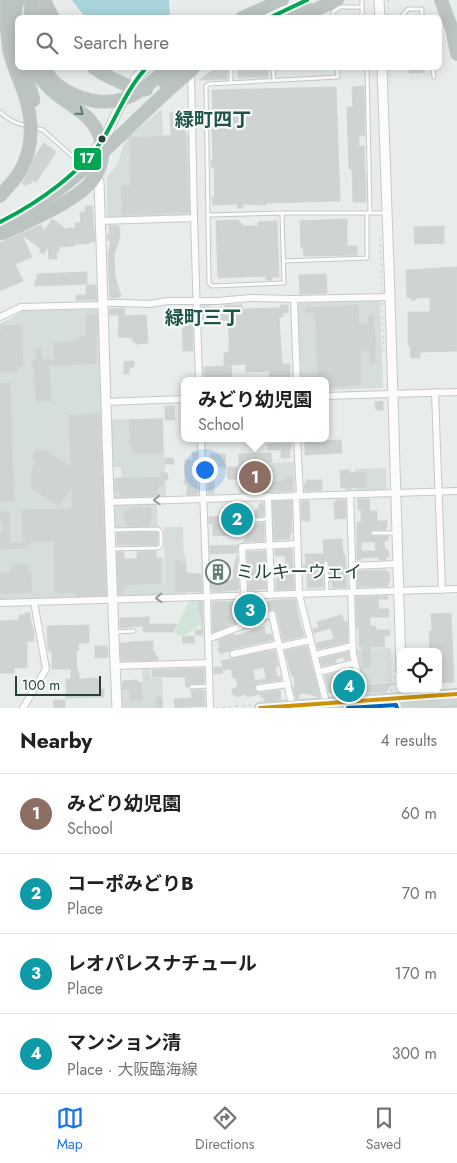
<!DOCTYPE html>
<meta charset="utf-8">
<style>
:root{--surface:#fff;--page:#f2f2f2;--text:#202124;--muted:#757577;--line:#e0e0e0;--accent:#1a73e8}
body{margin:0;font-family:Jost,"Noto Sans JP",sans-serif;background:var(--page);color:var(--text)}
.controls{position:absolute;right:15px;bottom:15px;display:grid;overflow:hidden;border-radius:8px;box-shadow:0 2px 12px #0003}
.controls button{width:45px;height:45px;display:grid;place-items:center;padding:0;border:0;border-bottom:1px solid var(--line);background:var(--surface);color:var(--text);font:25px sans-serif}
.scale{position:absolute;left:15px;bottom:12px;width:86px;box-sizing:border-box;padding-left:5px;border:2px solid #24423a;border-top:0;font-size:14px;line-height:18px;white-space:nowrap;color:#24423a;-webkit-text-stroke:4px #f7fbf9;paint-order:stroke}
.you{position:absolute;left:204px;top:469px;width:18px;height:18px;margin:-12px;border:4px solid #fff;border-radius:50%;background:#1a73e8;box-shadow:0 0 0 8px #1a73e833}
.badge{display:grid;place-items:center;width:32px;height:32px;border-radius:50%;background:var(--accent);color:#fff;font-size:16px;font-weight:700}
.pin{position:absolute;translate:-50% -50%;border:2px solid #fff;box-shadow:0 1px 5px #0006}
.popup{position:absolute;left:181px;top:377px;width:148px;height:65px;box-sizing:border-box;display:grid;place-content:center;border-radius:8px;background:var(--surface);filter:drop-shadow(0 1px 4px #0005);font-size:16px;white-space:nowrap;color:var(--muted)}
.popup b{font-size:19px;color:var(--text)}
.popup::after{content:'';position:absolute;left:50%;top:100%;margin-left:-10px;border:10px solid transparent;border-top-color:var(--surface)}
.list{margin:0;padding:0;list-style:none}
h2{display:flex;justify-content:space-between;align-items:center;height:65px;margin:0;padding:0 20px;font-size:21px}
h2 small{font-size:16px;font-weight:400;color:var(--muted)}
.list li{display:grid;grid-template-columns:32px 1fr auto;gap:15px;align-items:center;box-sizing:border-box;height:80px;padding:0 20px;border-top:1px solid var(--line)}
.list b{display:block;font-size:19px;white-space:nowrap}
.list p{margin:0;font-size:16px;white-space:nowrap;color:var(--muted)}
.list em{font-size:16px;font-style:normal;color:var(--muted)}
.icon{flex:none;width:28px;height:28px;fill:none;stroke:currentColor;stroke-width:2;stroke-linecap:round;stroke-linejoin:round}
.map{position:relative;flex:none;width:457px;height:708px;overflow:hidden}
.search{position:absolute;background:var(--surface);box-shadow:0 2px 12px #0003;left:15px;right:15px;top:15px;height:55px;display:flex;align-items:center;gap:12px;box-sizing:border-box;padding:0 18px;border-radius:8px;color:var(--muted);font-size:19px}
.sheet{height:385px;background:var(--surface)}
nav{display:flex;justify-content:space-around;align-items:center;box-sizing:border-box;height:70px;border-top:1px solid var(--line);background:var(--surface);font-size:14px;color:var(--muted)}
nav a{display:grid;justify-items:center;gap:2px}
nav .on{color:var(--accent)}
.map>svg:first-child{display:block}
.built{fill:#d6dedb}
.green{fill:#d1e6d8}
.water{fill:#a9d4db}
.building{fill:#cfd4d2;stroke:#d1d6d4;fill-rule:evenodd}
.lines{fill:none;stroke-linecap:round;stroke-linejoin:round}
.lane-casing{stroke:#c5cac8;stroke-width:5}
.street-casing{stroke:#c5cac8;stroke-width:8}
.secondary-casing{stroke:#c3cbc8;stroke-width:11}
.primary-casing{stroke:#c3ccc9;stroke-width:12}
.highway-casing{stroke:#c3ccc9;stroke-width:14}
.path{stroke:#c3ccca;stroke-width:1;stroke-dasharray:2.5 4;stroke-linecap:butt}
.lane{stroke:#fcfcfc;stroke-width:3}
.street{stroke:#fcfcfc;stroke-width:6}
.secondary{stroke:#fcfcfc;stroke-width:9}
.primary{stroke:#cfd7d5;stroke-width:10}
.highway{stroke:#bcc4c2;stroke-width:12}
.primary-bridge-casing{stroke:#c3ccc9;stroke-width:12;stroke-linecap:butt}
.highway-bridge-casing{stroke:#c3ccc9;stroke-width:14;stroke-linecap:butt}
.primary-bridge{stroke:#cfd7d5;stroke-width:10}
.highway-bridge{stroke:#bcc4c2;stroke-width:12}
.bus-1-casing{stroke:#f7fbf9;stroke-width:8}
.bus-2-casing{stroke:#f7fbf9;stroke-width:8}
.bus-3-casing{stroke:#f7fbf9;stroke-width:8}
.bus-1{stroke:#00a651;stroke-width:4}
.bus-2{stroke:#cd920c;stroke-width:4}
.bus-3{stroke:#0065bd;stroke-width:4}
.oneway{stroke:#617670}
.oneway2{stroke:#909f9b}
.bus-dot{fill:#24423a;stroke:#f7fbf9;stroke-width:2}
.labels{text-anchor:middle;stroke-width:4.5;stroke-linejoin:round;paint-order:stroke}
.poi-label{font-size:18px;fill:#24423a;stroke:#f7fbf9;text-anchor:start}
.neighbourhood-label{font-size:19px;font-weight:bold;fill:#1f5548;stroke:#f7fbf9}
.line-badge{stroke:#f7fbf9;stroke-width:2}
.badge-label{font-size:14px;text-anchor:middle;font-weight:bold;fill:#fff}
</style>
<div class="map">
<svg width="457" height="708" viewBox="0 0 457 708">
<rect width="100%" height="100%" fill="#e8edeb"/>
<!-- built -->
<path class="built" d="M162,109l1,26h26l2,81 -84,2v-41l10,-12 8,-25z
M380,300l3,88 -58,2v-9h-24l-3,-76 2,-2z
M96,309l3,3 9,286 -108,3v-277l23,-13z
M163,418l3,79 -52,2 -1,-21 9,-1 -1,-10h-8l-2,-47z
M294,462l1,30 -45,2 -1,-30z
M386,468l1,23 -31,1 -1,-23z
M294,497l1,21 -24,1 -1,-21z
M157,504l1,23 -43,1v-23z
M164,527h19l1,28h2l1,40h-22z
M163,557l2,39 -48,1 -1,-38z
M391,648l1,34 -30,2 -8,-35z
M150,667v11h12l1,30h-43v-17l23,-1 -1,-22z"/>
<!-- green -->
<path class="green" d="M190,600h7c0,9 4,16 4,25l-16,10 -8,1v-2l-3,-2z"/>
<!-- water -->
<path class="water" d="M72,0h97l1,17h-85z"/>
<!-- building -->
<path class="building" d="M216,68h11v11l-28,1z
M252,68h16v9l-30,1v-9z
M409,68h15v4l-15,1z
M364,86l1,50h-6v10h5l2,56h-13l-1,-33h-3l-2,-62h6l-1,-20z
M336,87l4,114 -74,2v2l-23,-1v4h-5l-1,-4 -24,1 -1,-8h3l-1,-30h-3v-7h2l-1,-32 -2,1v-5h3l-1,-34z
M181,112v3h4l4,97 -67,3 -1,-29 10,-1 -1,-47 41,-2 -1,-23z
M44,143l12,9 -20,30 -3,-2 -3,4 -2,-1 -2,3 -4,-3 6,-10 7,-17z
M85,206h7l3,36h-6v2h-15v2l-15,1v5h-3l1,7h-8l-1,-12 -5,7 -4,-3 2,-2 -19,-14 10,22 -17,7 8,17 -23,10v-49l5,-1 36,-16 3,6 8,-12 15,11 1,-2h8l-1,-5h6l-1,-11h5z
M347,219v27h10v9l-53,1 -1,-9 -2,1 -1,-27z
M238,220l6,6h14v-4l19,-1 2,56h-7v3h-6v-4l-48,2 -2,-57z
M109,226h10l1,10 -6,19 1,22 6,19 -6,2h-5l-2,-43 3,-15 -3,1 -1,-6h2z
M444,226v17l-29,1 -1,-17z
M457,267v84l-37,1v6h-9l-1,-13h-2v-33h22v-15l-14,1v2h-5v-3l-4,1 -1,-28z
M87,272v12l-52,2v-6h2v-6z
M326,274l1,19 -27,1 -1,-19z
M86,285h10l1,15h-21v-5h10z
M225,305h17v4l38,-1v-3h8v8h-5v4h-4l3,47h8v17h-20l-1,-10 -23,1v-8l-15,1 1,16h-27l-1,-14 20,-1v-13l5,-1v-15l-1,-17 -26,1v-15h8v2h15z
M358,305l1,20 9,-1v-8l6,-1 2,48h-6l-1,-12h-9l1,33 -7,1v1l-29,1v-6h-7l-3,-69 -9,1v-5z
M189,307l3,1 1,43h-10l-1,-43z
M124,308l1,8 21,-1 2,28 -12,1v-2h-3v-4l-15,-1 1,-22h-9l-1,-6z
M86,314h11l1,21h-2l1,28 -48,3 2,35 -15,1 -2,-35h-2v-7h4v-12h5l1,12 13,-1 -1,-16 24,-2v-4h8z
M21,325l2,41h-5v6h-18v-40l1,-1v-5z
M134,361v6l-5,1v6h-5v-12z
M0,383h10l4,118h-14z
M383,401v9h-7l-1,-8z
M165,406h9l1,14h-10z
M100,414l6,181 -31,1v-3h-20l-1,-52 -25,1v6l-29,1v-17l3,-1v-11l-3,1v-9l9,-1 1,32 13,-1 -1,-32 50,-1v-22l-14,19 -26,-18v-20l5,-7 -5,-4 5,-8 9,1 25,17 -2,-52z
M162,419l1,34 -30,1v-9h-3l-1,-25z
M341,440l1,13 -37,2v-13z
M291,443v6h-2l1,9h-9v-8h-13l-1,-6z
M192,452h5l1,42 -11,1v-11h-3v-5h1v-19h8z
M271,453l1,9 -13,1v15h5v4l21,-1v-3h8l-1,13h-25l-7,1v-1h-11v2h-9v-14h-12l-1,-12h12v-13z
M210,454h15l1,13h-8v-2l-10,1v-8h2z
M165,458h8l1,6h-9z
M340,470h10v3l15,-1 1,15 -15,1v1h-3l-2,1v-2h-5z
M161,473h6l1,7h-5v6h-5v9l-37,2 -1,-6h-5v-12l46,-2z
M208,480h6v14h-6z
M306,480h16v10l-17,1 -1,-8h2z
M358,499h11l1,12h7v10h10l-1,9h-13l-3,3v2l3,1h15v4l-4,1 1,9h3l1,7h-3v3h-7v-3l-18,1v2h-4v-38h4v-12h-3zM361,542h14l1,9h-15z
M336,500h9l1,18 -11,1 -1,-16h2z
M291,501l1,32h-2v6l-16,1 -1,-38z
M301,501h8l1,20h-8z
M261,502h2l1,14 -10,1 -2,4 3,2h9v18l-20,1 3,-8 -34,2v-12h-4v-7l46,-3 1,-5h3v-5h2z
M132,507h11v2l8,-1 1,13h-3v5h-22v-3h-2l-1,-13h8z
M157,532l1,1 -1,12h-40v-12z
M342,539l1,14 2,2 1,12h1v20l-15,1v-7l-2,1 -1,-20 -3,-2h-2l-1,3v24l-16,1v-14h-4v-9h3l-1,-11h19l-1,-14z
M238,545l-1,8 -27,1v-8z
M292,549l2,40 -18,1v-11h2v-5h8v-4l-1,-14h-10v-6z
M156,551v8l4,-1 1,25 -37,2v9h-5l-2,-42h7v8l13,-1v-7z
M265,551l1,39 -1,-1 -16,1 -2,-38z
M237,555l2,35 -27,2 -1,-10h2v-19h10l1,17h9l1,-13z
M175,560h6v4h5v9l15,1 1,18 -26,-1z
M11,564h17v8h3l1,21 -32,1v-21h11z
M386,570l1,2h2l1,10h-2v4l-30,1 -1,-16z
M388,596v3h-10l1,10h9l1,8h-19v9h6v4h14v6h-6l1,11h-15l1,21h-9v-21h-3v-19h-2l-1,-31z
M295,599l6,29h1l2,8 -21,5 -6,-28 -3,-4h-4l-23,9 -3,-15 8,-2 1,3 23,-4z
M234,601l4,21 -25,10 -1,-30z
M198,602h4l1,33h-7l-1,-5h7l-1,-13 -3,-9z
M25,613h5v6l4,12v10h-7v27h-13v5h-14v-52l19,-1v-5h6z
M451,613l3,69 -16,1v-31h-8l-1,-21h3l-1,-17z
M342,615l2,7 3,-1 1,21 -30,7 -2,-6 18,-4 -3,-11 -17,5 -1,-4 6,-1 -2,-6z
M149,617v7h28l-4,8h-30v-6l-23,2v-10z
M89,625v18h-11l1,7 -3,1 1,21h2v7l21,-1v11h4v8l-38,1v-19h5v-10h-19v-18h-4l-1,-25z
M264,627l2,8 5,-1 2,6 -41,9 -3,2 -9,3 -2,-6h2l-2,-8 16,-6 1,2z
M194,636l1,7h-12l-1,-6z
M153,641v11h2v4h3v4l-37,1 -1,-18h8v-1z
M95,646h12l1,11 -13,1z
M307,646l13,51h-4v-2l-3,1v-2l-5,1v-2l-9,1v4l-3,1 -3,-12 2,-1 -1,-10 -2,1 -7,-26z
M268,651h7l3,15 -3,1 2,10 4,-1v4l-23,3 -3,3 -1,3 1,2 4,2 21,-3 1,10 -17,1v-4l-3,1 -1,-4 -13,3 -1,-3 -10,3 -1,-3 -2,1 -1,-6 6,-2 -2,-9h-3l-2,-9 -7,1 -3,-9zM264,667l2,12 -11,2 -2,-11z
M348,652l1,7 -5,1v-3l-8,2v4l-14,3 -2,-7z
M214,667h8l1,6 -9,1z
M204,668v15l-14,1 -2,3h-2l-1,-10h-33v-7z
M351,669l6,21 -28,3 -4,-17z
M137,680l1,2h4v18l-12,1v-11h-8v-7h1v-2z
M393,683l-7,9 -18,1 -2,-8z
M191,690h13l1,16 -30,2 -1,-9 18,-1z
M159,697h3v11h-6v-10z
M53,700h12v8h-11z"/>
<g class="lines">
<defs>
<path id="lane" d="M362,0v18
M333,18v-6l7,-5h22
M400,18l8,-9h14v9
M231,68v15
M273,68l1,12
M367,68l3,145
M433,68l1,9
M0,112c8,8 17,12 28,14
M34,128l9,2 38,34
M282,213l2,70 -72,3 -3,-3 -3,-197 2,-2 130,-7 -1,-9
M208,215l74,-2h104
M284,261l83,-3v-45
M255,520l13,-1
M111,530l47,-1 3,3v14l-3,2 -47,1
M373,533h22
M326,563l1,29
M115,632l19,-1
M191,687l18,-1"/>
<path id="street" d="M191,71l3,147 5,163
M100,221l94,-3
M294,299l3,82
M0,317l21,-10 82,-2 3,-2h15l29,1 18,-3h49l34,-3 43,1 96,-2
M435,392l7,198
M325,396l132,-4
M105,402l80,-3
M201,438l6,159 3,111
M297,438l3,57
M350,494l3,98
M296,495l3,99 28,112
M268,496l3,99
M110,502l347,-11
M352,566l46,-2
M351,592l2,62 11,46
M244,595l-2,-48 56,-3
M0,603l457,-14
M208,639l64,-25 20,91
M279,647l32,-7
M233,654l46,-10
M315,655l37,-9
M115,666l94,-3
M319,672l36,-9
M259,688l29,-4
M23,708l23,-39 -12,-67"/>
<path id="secondary" d="M379,0l1,18
M268,18l16,-8
M382,68l8,229 11,371
M82,165l24,-29 12,-26 18,-32 10,-10
M91,174l8,8c6,175 10,351 18,526"/>
<path id="primary" d="M260,708l197,-14
M446,708l11,-1"/>
<path id="highway" d="M7,0v31l2,18
M17,0c-3,16 -3,30 1,46
M28,0l12,18
M44,0l9,18
M441,0l11,29 5,25
M242,18l40,-18
M279,18l26,-12
M297,18l40,-18
M43,68l12,15
M94,68l9,6 23,11
M0,196l14,-16 7,-10"/>
</defs>
<!-- lane casing -->
<use href="#lane" class="lane-casing"/>
<!-- street casing -->
<use href="#street" class="street-casing"/>
<!-- secondary casing -->
<use href="#secondary" class="secondary-casing"/>
<!-- primary casing -->
<use href="#primary" class="primary-casing"/>
<!-- highway casing -->
<use href="#highway" class="highway-casing"/>
<!-- path -->
<path class="path" d="M388,0l1,18
M390,68v16
M380,238l2,54
M382,303l2,51
M391,691l3,-7v-14
M216,708l36,-3"/>
<!-- lane -->
<use href="#lane" class="lane"/>
<!-- street -->
<use href="#street" class="street"/>
<!-- secondary -->
<use href="#secondary" class="secondary"/>
<!-- primary -->
<use href="#primary" class="primary"/>
<!-- highway -->
<use href="#highway" class="highway"/>
<defs>
<path id="primary-bridge" d="M358,708l99,-8"/>
<path id="highway-bridge" d="M30,18l2,-18
M9,49c3,15 9,27 14,41 10,27 11,55 -2,80
M24,68l10,33
M55,83c22,17 50,25 76,13 14,-7 25,-18 37,-28
M164,83l16,-15
M126,85l8,3 13,2
M0,226c28,-15 55,-32 79,-53 40,-33 75,-73 115,-105
M2,234c25,-12 72,-32 89,-52 9,-11 13,-23 11,-36 -1,-10 -6,-19 -13,-27 -10,-10 -23,-17 -34,-26 -9,-7 -16,-16 -23,-25"/>
</defs>
<!-- primary-bridge casing -->
<use href="#primary-bridge" class="primary-bridge-casing"/>
<!-- highway-bridge casing -->
<use href="#highway-bridge" class="highway-bridge-casing"/>
<!-- primary-bridge -->
<use href="#primary-bridge" class="primary-bridge"/>
<!-- highway-bridge -->
<use href="#highway-bridge" class="highway-bridge"/>
<defs>
<path id="bus-1" d="M269,18l38,-18
M0,222c38,-19 84,-51 106,-88 13,-23 22,-46 40,-66"/>
<path id="bus-2" d="M260,708l197,-14"/>
<path id="bus-3" d="M348,708l48,-3 1,3"/>
</defs>
<!-- bus-1 casing -->
<use href="#bus-1" class="bus-1-casing"/>
<!-- bus-2 casing -->
<use href="#bus-2" class="bus-2-casing"/>
<!-- bus-3 casing -->
<use href="#bus-3" class="bus-3-casing"/>
<!-- bus-1 -->
<use href="#bus-1" class="bus-1"/>
<!-- bus-2 -->
<use href="#bus-2" class="bus-2"/>
<!-- bus-3 -->
<use href="#bus-3" class="bus-3"/>
</g>
<!-- one-way arrows -->
<defs><path id="oneway-chevron" d="M-2-3.5L2.5 0L-2 3.5" fill="none" stroke-width="1.6" stroke-linecap="round" stroke-linejoin="round" transform="scale(1.25)"/></defs>
<use class="oneway" href="#oneway-chevron" transform="translate(80 112) rotate(39)"/>
<g class="oneway2">
<use href="#oneway-chevron" transform="translate(157 500) rotate(178)"/>
<use href="#oneway-chevron" transform="translate(159 598) rotate(178)"/>
</g>
<!-- icons -->
<defs>
<symbol id="building-ring" viewBox="-11 -11 22 22"><circle r="9.5" fill="#f7fbf9" stroke="#697e78" stroke-width="1.5"/><path d="M-4-6H4V6H1V3H-1V6H-4ZM-2.5-4.3h1.7v1.8h-1.7ZM.8-4.3h1.7v1.8H.8ZM-2.5-1h1.7V.8h-1.7ZM.8-1h1.7V.8H.8Z" fill="#697e78"/></symbol>
</defs>
<g fill-rule="evenodd">
<use href="#building-ring" x="204" y="558" width="28" height="28"/>
</g>
<!-- markers -->
<circle class="bus-dot" cx="102" cy="139" r="4.5"/>
<g class="labels">
<!-- poi labels -->
<g class="poi-label">
<text x="236" y="578">ミルキーウェイ</text>
</g>
<!-- neighbourhood labels -->
<g class="neighbourhood-label">
<text x="213" y="126">緑町四丁</text>
<text x="203" y="324">緑町三丁</text>
</g>
</g>
<rect class="line-badge" x="73" y="147" width="29" height="24" rx="5" fill="#00a651"/>
<g class="badge-label">
<text x="87" y="163">17</text>
</g>
</svg>
<div class="controls">
<button><svg class="icon" aria-label="locate" viewBox="0 0 24 24"><circle cx="12" cy="12" r="6"/><path d="M12 2v4M12 18v4M2 12h4M18 12h4"/></svg></button>
</div>
<div class="scale">100 m</div>
<div class="you"></div>
<div class="pin badge" style="left:255px;top:477px;background:#8d6e63">1</div>
<div class="popup"><b>みどり幼児園</b>School</div>
<div class="pin badge" style="left:237px;top:519px;background:#0f9aa8">2</div>
<div class="pin badge" style="left:250px;top:610px;background:#0f9aa8">3</div>
<div class="pin badge" style="left:349px;top:686px;background:#0f9aa8">4</div>
<div class="search"><svg class="icon" aria-label="search" viewBox="0 0 24 24"><circle cx="10" cy="10" r="6"/><path d="M15 15l6 6"/></svg>Search here</div>
</div>
<section class="sheet">
<h2>Nearby<small>4 results</small></h2>
<ul class="list">
<li><span class="badge" style="background:#8d6e63">1</span><div><b>みどり幼児園</b><p>School</p></div><em>60 m</em></li>
<li><span class="badge" style="background:#0f9aa8">2</span><div><b>コーポみどりB</b><p>Place</p></div><em>70 m</em></li>
<li><span class="badge" style="background:#0f9aa8">3</span><div><b>レオパレスナチュール</b><p>Place</p></div><em>170 m</em></li>
<li><span class="badge" style="background:#0f9aa8">4</span><div><b>マンション清</b><p>Place · 大阪臨海線</p></div><em>300 m</em></li>
</ul>
</section>
<nav>
<a class="on"><svg class="icon" aria-label="map" viewBox="0 0 24 24"><path d="M3 6l6-2 6 2 6-2v14l-6 2-6-2-6 2zM9 4v14M15 6v14"/></svg>Map</a>
<a><svg class="icon" aria-label="directions" viewBox="0 0 24 24"><path d="M12 3l9 9-9 9-9-9zM9 14v-3h6M13 9l2 2-2 2"/></svg>Directions</a>
<a><svg class="icon" aria-label="saved" viewBox="0 0 24 24"><path d="M7 4h10v16l-5-4-5 4z"/></svg>Saved</a>
</nav>
